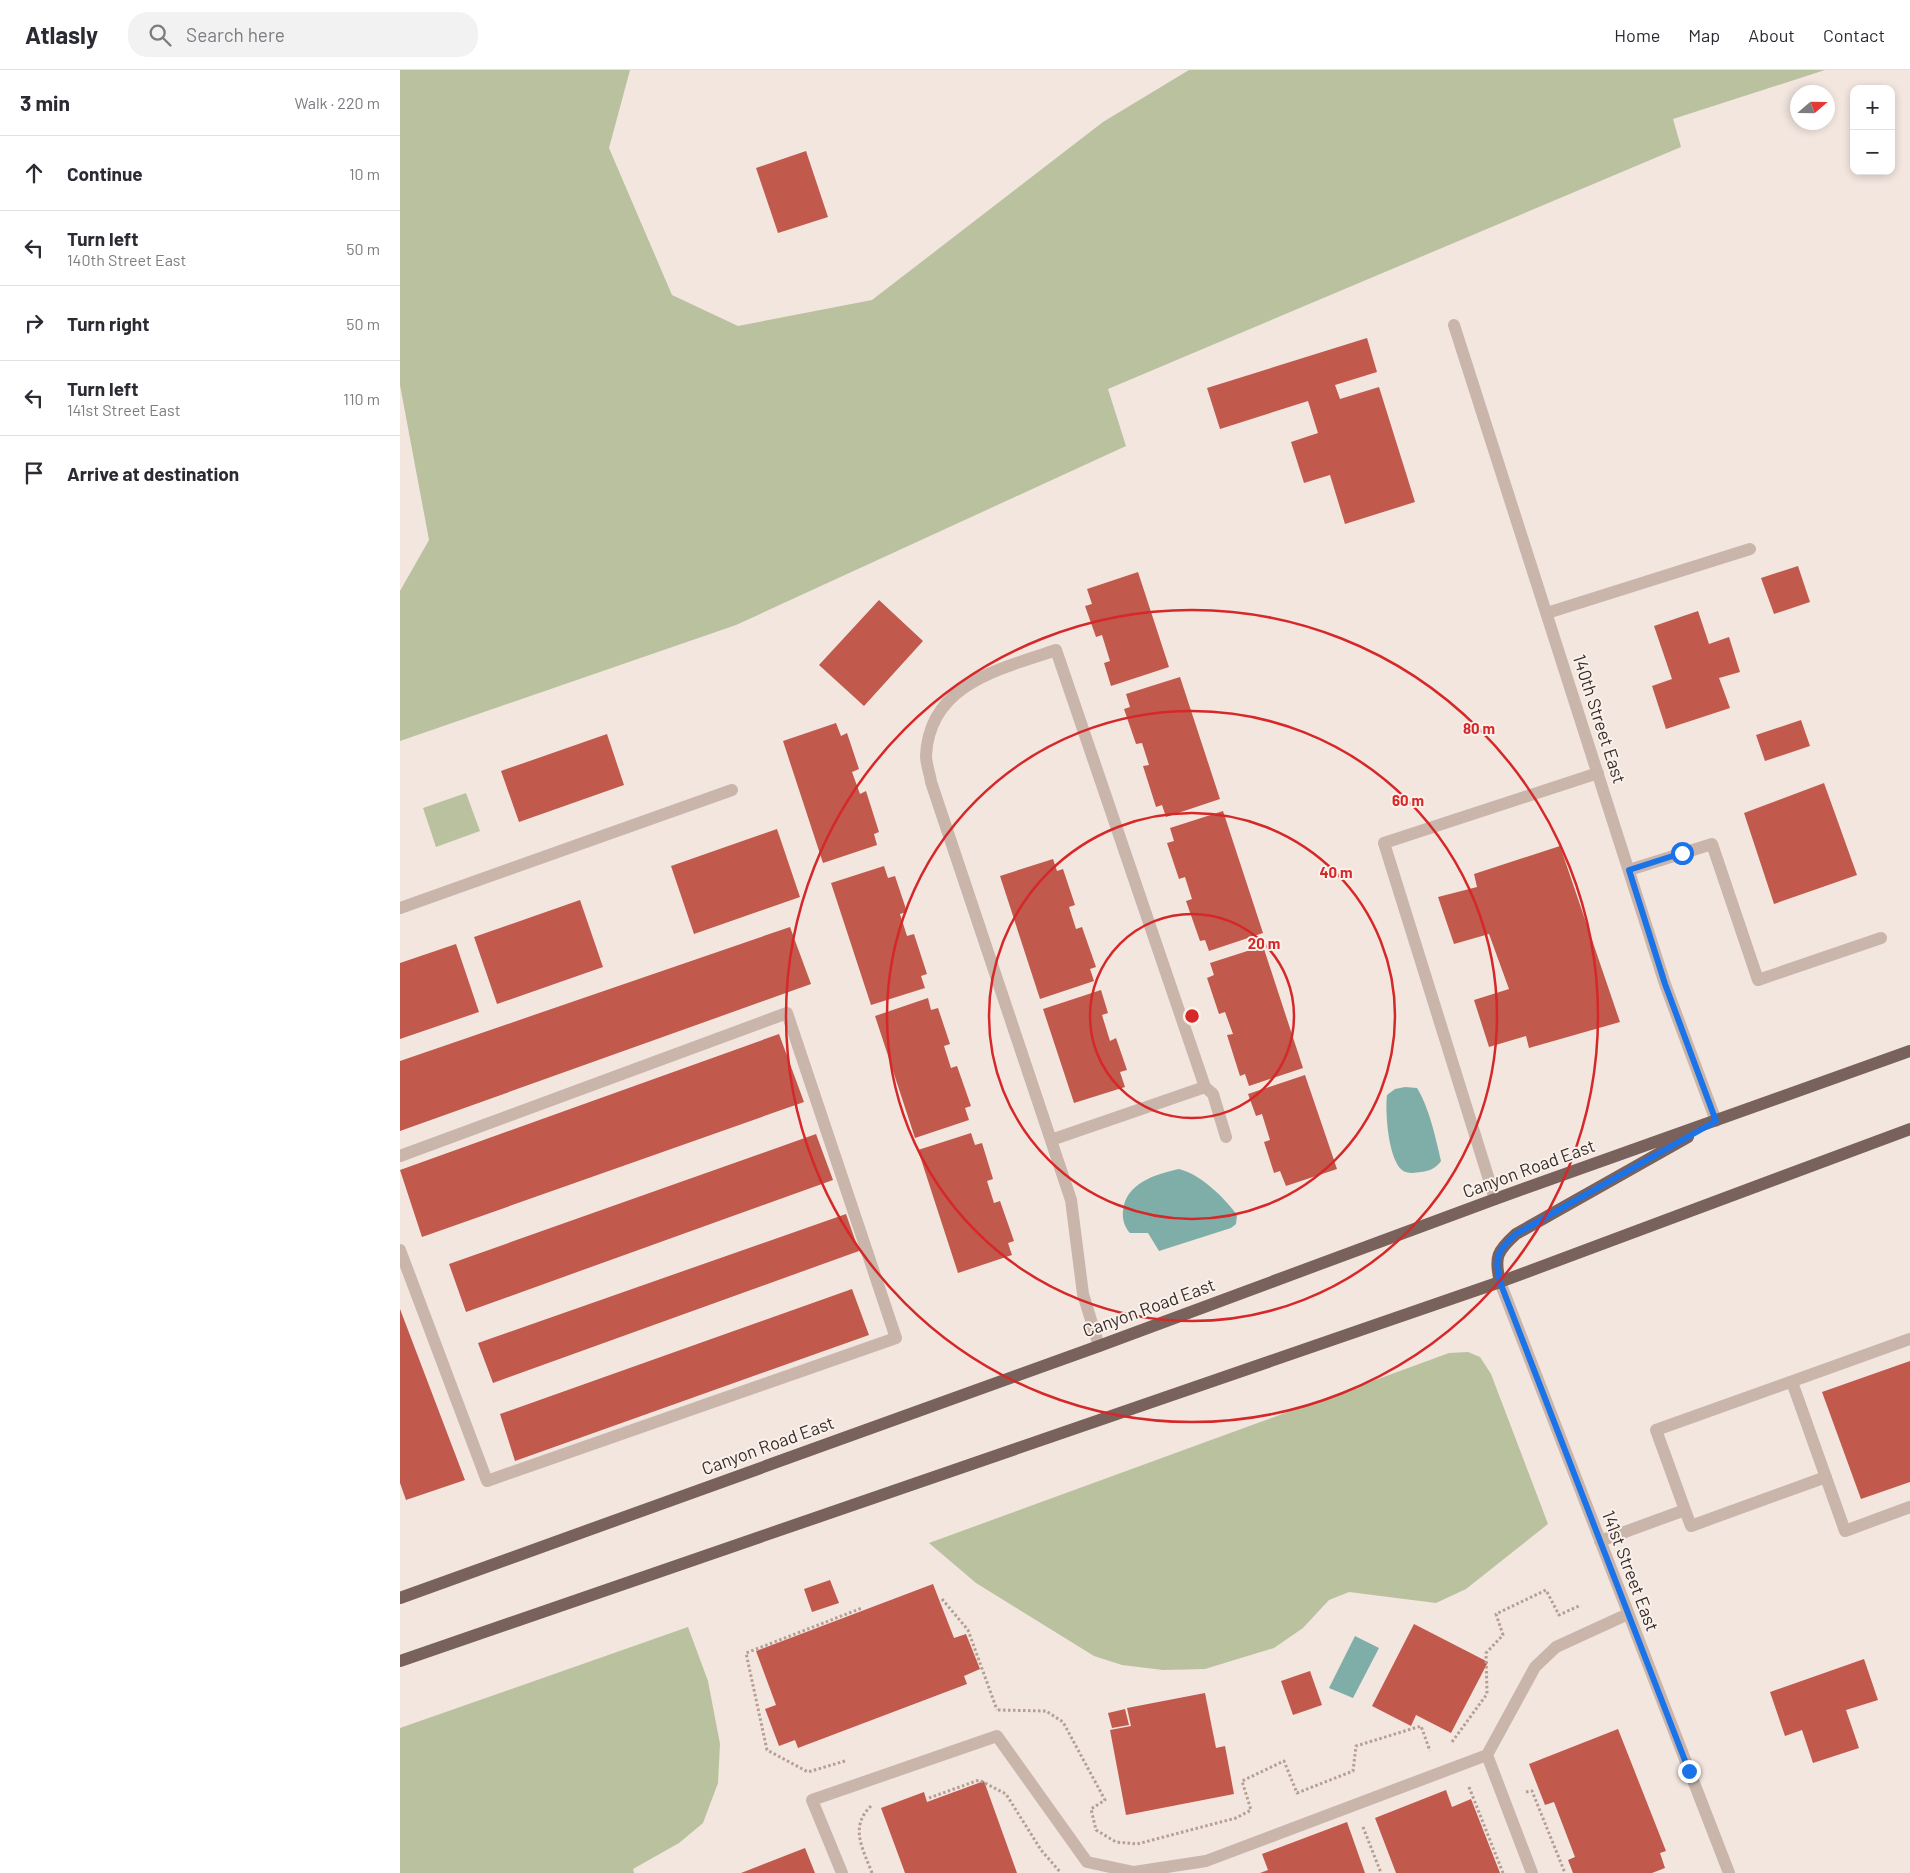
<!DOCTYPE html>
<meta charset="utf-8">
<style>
:root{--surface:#fff;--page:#f2f2f3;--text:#2b2b33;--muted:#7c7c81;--line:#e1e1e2}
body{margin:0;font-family:Barlow,sans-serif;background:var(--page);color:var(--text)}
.controls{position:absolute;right:15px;top:15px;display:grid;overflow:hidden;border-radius:10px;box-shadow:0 2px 8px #0003}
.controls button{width:45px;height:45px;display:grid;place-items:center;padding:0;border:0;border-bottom:1px solid var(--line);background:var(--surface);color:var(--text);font:25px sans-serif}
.compass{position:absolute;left:1390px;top:15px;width:45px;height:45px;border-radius:50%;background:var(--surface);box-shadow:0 2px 8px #0003;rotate:70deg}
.stop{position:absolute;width:15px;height:15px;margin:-11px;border:4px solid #1a73e8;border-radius:50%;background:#fff}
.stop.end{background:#1a73e8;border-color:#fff;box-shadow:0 1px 5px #0008}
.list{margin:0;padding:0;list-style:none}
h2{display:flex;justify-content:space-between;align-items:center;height:65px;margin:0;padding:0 20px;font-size:21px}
h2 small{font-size:16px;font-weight:400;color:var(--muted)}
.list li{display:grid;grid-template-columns:32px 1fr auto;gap:15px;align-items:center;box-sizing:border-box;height:75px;padding:0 20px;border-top:1px solid var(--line)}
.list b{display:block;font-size:19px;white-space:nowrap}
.list p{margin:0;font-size:16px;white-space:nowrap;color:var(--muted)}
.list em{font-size:16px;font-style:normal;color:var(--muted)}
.icon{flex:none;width:28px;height:28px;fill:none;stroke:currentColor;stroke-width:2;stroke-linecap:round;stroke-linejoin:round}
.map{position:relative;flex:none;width:1510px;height:1803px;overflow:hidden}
header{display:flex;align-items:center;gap:30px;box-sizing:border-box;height:70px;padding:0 25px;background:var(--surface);border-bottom:1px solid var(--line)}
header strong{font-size:24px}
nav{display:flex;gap:28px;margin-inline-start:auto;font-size:18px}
.search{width:350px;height:45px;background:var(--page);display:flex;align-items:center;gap:12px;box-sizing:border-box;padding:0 18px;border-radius:20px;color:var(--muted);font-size:19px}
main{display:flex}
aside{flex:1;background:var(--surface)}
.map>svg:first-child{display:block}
.green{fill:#bac19f}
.water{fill:#7faea9}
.building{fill:#c1594d}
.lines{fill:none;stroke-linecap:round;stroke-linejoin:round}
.path{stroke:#b69e95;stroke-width:3;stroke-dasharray:2.5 2.5;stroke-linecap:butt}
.service{stroke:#cab5ab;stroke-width:12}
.minor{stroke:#cab5ab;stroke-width:12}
.primary{stroke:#79615c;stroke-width:12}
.route{stroke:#1a73e8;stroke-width:6}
.ring{fill:none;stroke:#d62828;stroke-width:2.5}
.labels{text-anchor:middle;stroke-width:4;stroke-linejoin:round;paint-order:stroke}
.street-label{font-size:18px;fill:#382c2a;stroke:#faf1eb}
.centre{fill:#d62828;stroke:#faf1eb;stroke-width:2.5}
.ring-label{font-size:15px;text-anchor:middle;font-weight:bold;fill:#d62828;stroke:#faf1eb;stroke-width:4;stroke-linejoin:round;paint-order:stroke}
</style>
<header>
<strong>Atlasly</strong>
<div class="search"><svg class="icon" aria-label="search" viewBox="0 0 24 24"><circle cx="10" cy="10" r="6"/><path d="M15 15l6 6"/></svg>Search here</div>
<nav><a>Home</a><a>Map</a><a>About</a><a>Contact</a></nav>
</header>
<main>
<aside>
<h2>3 min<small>Walk · 220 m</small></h2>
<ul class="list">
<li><svg class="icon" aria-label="ahead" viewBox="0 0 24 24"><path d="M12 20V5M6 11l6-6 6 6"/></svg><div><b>Continue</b></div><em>10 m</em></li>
<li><svg class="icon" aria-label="left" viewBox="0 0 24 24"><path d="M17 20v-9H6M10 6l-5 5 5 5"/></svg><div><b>Turn left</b><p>140th Street East</p></div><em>50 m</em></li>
<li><svg class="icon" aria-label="right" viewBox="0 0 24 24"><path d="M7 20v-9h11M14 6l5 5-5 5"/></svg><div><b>Turn right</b></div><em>50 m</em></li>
<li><svg class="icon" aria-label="left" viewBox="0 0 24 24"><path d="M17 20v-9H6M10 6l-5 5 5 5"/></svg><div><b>Turn left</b><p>141st Street East</p></div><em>110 m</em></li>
<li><svg class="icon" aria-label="arrive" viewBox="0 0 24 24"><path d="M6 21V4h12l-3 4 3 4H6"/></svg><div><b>Arrive at destination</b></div></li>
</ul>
</aside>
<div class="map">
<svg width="1510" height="1803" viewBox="0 0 1510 1803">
<rect width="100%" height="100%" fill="#f2e6df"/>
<!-- green -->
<path class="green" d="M0,0h230l-21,78 63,147 66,31 134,-26 231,-178 86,-52h636l-152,49 8,28 -573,242 18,57 -390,179 -336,116v-150l29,-51 -29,-155z
M66,723l14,38 -44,16 -13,-39z
M1068,1282l12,5 11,17 57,150 -82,65 -30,14 -87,-11 -20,8 -26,28 -29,20 -69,21 -42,1 -41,-5 -28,-9 -118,-73 -47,-40 520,-190z
M288,1557l20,54 12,63 -2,39 -15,40 -24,20 -46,26 1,4h-234v-145z"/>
<!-- water -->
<path class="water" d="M1005,1017l12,1c12,19 19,51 24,73 -5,7 -11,10 -20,11 -6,1 -14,2 -19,-2 -14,-12 -17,-58 -15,-75l8,-6z
M779,1099c21,5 45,28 58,46l-1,9 -5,4 -72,23 -11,-18h-18c-5,-5 -8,-14 -7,-22 2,-27 32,-37 56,-42z
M955,1566l24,12 -26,50 -24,-10z"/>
<!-- building -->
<path class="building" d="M406,81l22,66 -50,16 -22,-65z
M967,268l10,34 -42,13 5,14 39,-12 36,115 -70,22 -15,-49 -26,8 -13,-41 27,-9 -10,-32 -88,28 -13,-41z
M1398,496l12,36 -36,12 -13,-36z
M738,502l31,95 -58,19 -7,-23 6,-2 -8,-26 -6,2 -11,-31 7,-2 -5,-15z
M479,530l44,41 -59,65 -45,-41z
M1298,541l11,33 20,-7 11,35 -21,6 11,30 -64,21 -14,-43 20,-7 -18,-53z
M780,607l40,122 -54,18 -4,-12 -6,2 -13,-41 6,-1 -7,-22 -6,1 -12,-35 6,-2 -4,-13z
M1401,650l9,26 -45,15 -9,-26z
M436,653l5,13 6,-3 12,36 -7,3 8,22 6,-3 13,41 -5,2 3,11 -54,18 -40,-122z
M207,664l17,51 -105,37 -18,-51z
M1424,713l33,92 -83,29 -30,-91z
M823,741l40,122 -54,18 -4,-11 -5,1 -14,-40 6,-2 -7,-22 -6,2 -12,-36 7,-2 -4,-13z
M377,759l23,68 -106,37 -23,-68z
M1160,776l60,176 -91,26 -3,-12 -37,11 -15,-47 35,-11 -20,-55 -35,10 -16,-47 39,-10 -3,-13z
M653,789l4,12 6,-2 12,36 -6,2 7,22 6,-2 14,40 -6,2 4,12 -54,18 -40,-123z
M484,796l4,12 7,-2 12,36 -7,2 7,22 7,-2 13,40 -6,2 4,12 -54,17 -40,-122z
M180,830l23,67 -106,37 -23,-67z
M390,857l21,57 -411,147v-70z
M56,874l23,68 -79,27v-76z
M863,876l40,122 -54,18 -4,-12 -5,2 -13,-41 6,-1 -8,-22 -6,2 -12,-36 7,-3 -4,-12z
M701,920l7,23 -6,2 8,26 6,-3 11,32 -7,2 5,15 -51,16 -31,-94z
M528,928l3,12 7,-2 12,36 -6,2 7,22 6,-2 14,40 -6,2 4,12 -54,18 -40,-122z
M379,964l25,68 -382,135 -22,-67z
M905,1005l32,94 -51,17 -6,-15 -6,2 -10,-31 6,-2 -8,-26 -6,2 -8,-22z
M571,1063l4,12 7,-2 11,36 -6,2 7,22 6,-2 14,40 -6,2 4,12 -54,18 -40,-123z
M416,1064l17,46 -367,132 -17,-48z
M446,1144l13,37 -366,132 -15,-40z
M452,1219l17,46 -354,126 -15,-47z
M0,1239l65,171 -59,20 -6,-17z
M1510,1291v121l-49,17 -39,-107z
M430,1510l9,23 -27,9 -8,-23z
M533,1514l21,54 12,-4 14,35 -16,7 3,8 -169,64 -3,-8 -16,6 -14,-37 11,-4 -20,-54z
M1014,1554l74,38 -37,71 -35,-18 -5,11 -39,-20z
M1464,1589l14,41 -32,10 13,38 -46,15 -11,-33 -17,6 -15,-44z
M910,1601l12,34 -29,10 -12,-34z
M805,1623l11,55 9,-2 9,48 -108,21 -16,-85 21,-4 -4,-18z
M725,1639l4,16 -17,3 -4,-15z
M1218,1659l48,122 -6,2 5,15 -13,5h-79l-5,-13 7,-3 -21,-55 -9,3 -16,-41z
M584,1711l33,92h-112l-24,-65 43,-16 3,10z
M1046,1720l6,17 19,-8 29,74h-104l-21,-55z
M947,1752l18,51h-105l8,-3 -6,-16z
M405,1778l10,25h-74z"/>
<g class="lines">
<!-- path -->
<path class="path" d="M542,1529l26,31 29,80
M598,1640l48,1 17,11 42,78 -14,9 5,21 20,12 21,2 99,-26 15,-8 -9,-29 42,-20 13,32 56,-22 3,-25 65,-20 9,25
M1052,1672l35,-48 -1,-41 17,-18 -7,-21 50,-24 13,25 22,-10
M445,1691l-37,11 -41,-22 -21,-97 116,-45
M1069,1717l34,86
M1126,1722l6,-1 33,82
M529,1728l50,-18 27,14 35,56 20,23
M471,1736c-22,21 -8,43 1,67
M963,1757l18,46"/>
<!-- service -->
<path class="service" d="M1147,543l203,-64
M1229,800l83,-26 46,136 123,-42
M805,1017l8,7 13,43
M651,1070l154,-53 -149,-437c-56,19 -127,34 -130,106 0,8 4,18 5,26l140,418 12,94 16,52
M0,1086l387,-143 109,325 -409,143 -87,-231
M1095,1129l-111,-356 214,-70
M1392,1312l53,149 65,-24
M1285,1440l6,16 135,-49
M1200,1471l85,-31 -29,-80 254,-91
M1087,1685l45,118
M442,1803l-30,-73 185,-64 90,126 47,10 72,-11 281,-106 48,-88 21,-20 72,-33"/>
<!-- minor -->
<path class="minor" d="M1054,255l211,659 51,137
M0,838l332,-118
M1100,1212l229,591"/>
<!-- primary -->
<path class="primary" d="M1100,1212c-6,-25 -3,-31 16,-48l172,-97
M0,1528l699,-252 396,-147 415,-148
M0,1591l1100,-379 410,-153"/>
</g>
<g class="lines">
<!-- route -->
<path class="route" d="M1282,783l-53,17 36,114 51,137 -200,113c-19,17 -22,23 -16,48l189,489"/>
</g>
<!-- distance rings -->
<g class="ring">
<circle cx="792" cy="946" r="102"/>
<circle cx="792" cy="946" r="203"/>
<circle cx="792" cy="946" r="305"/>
<circle cx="792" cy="946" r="406"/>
</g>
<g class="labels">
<!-- street labels -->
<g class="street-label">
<text transform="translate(1199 649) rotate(72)" y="6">140th Street East</text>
<text transform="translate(1129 1099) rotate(-20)" y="6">Canyon Road East</text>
<text transform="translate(749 1238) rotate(-20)" y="6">Canyon Road East</text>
<text transform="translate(368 1376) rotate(-20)" y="6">Canyon Road East</text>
<text transform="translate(1230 1501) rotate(69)" y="6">141st Street East</text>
</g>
</g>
<circle cx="792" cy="946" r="8" class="centre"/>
<g class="ring-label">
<text x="1079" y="664">80 m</text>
<text x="1008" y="736">60 m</text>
<text x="936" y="808">40 m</text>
<text x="864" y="879">20 m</text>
</g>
</svg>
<div class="controls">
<button>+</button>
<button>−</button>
</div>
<svg class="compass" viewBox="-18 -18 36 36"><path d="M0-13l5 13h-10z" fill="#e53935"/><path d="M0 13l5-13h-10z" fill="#7c7c81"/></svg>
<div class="stop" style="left:1282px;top:783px"></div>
<div class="stop end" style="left:1289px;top:1701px"></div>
</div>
</main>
